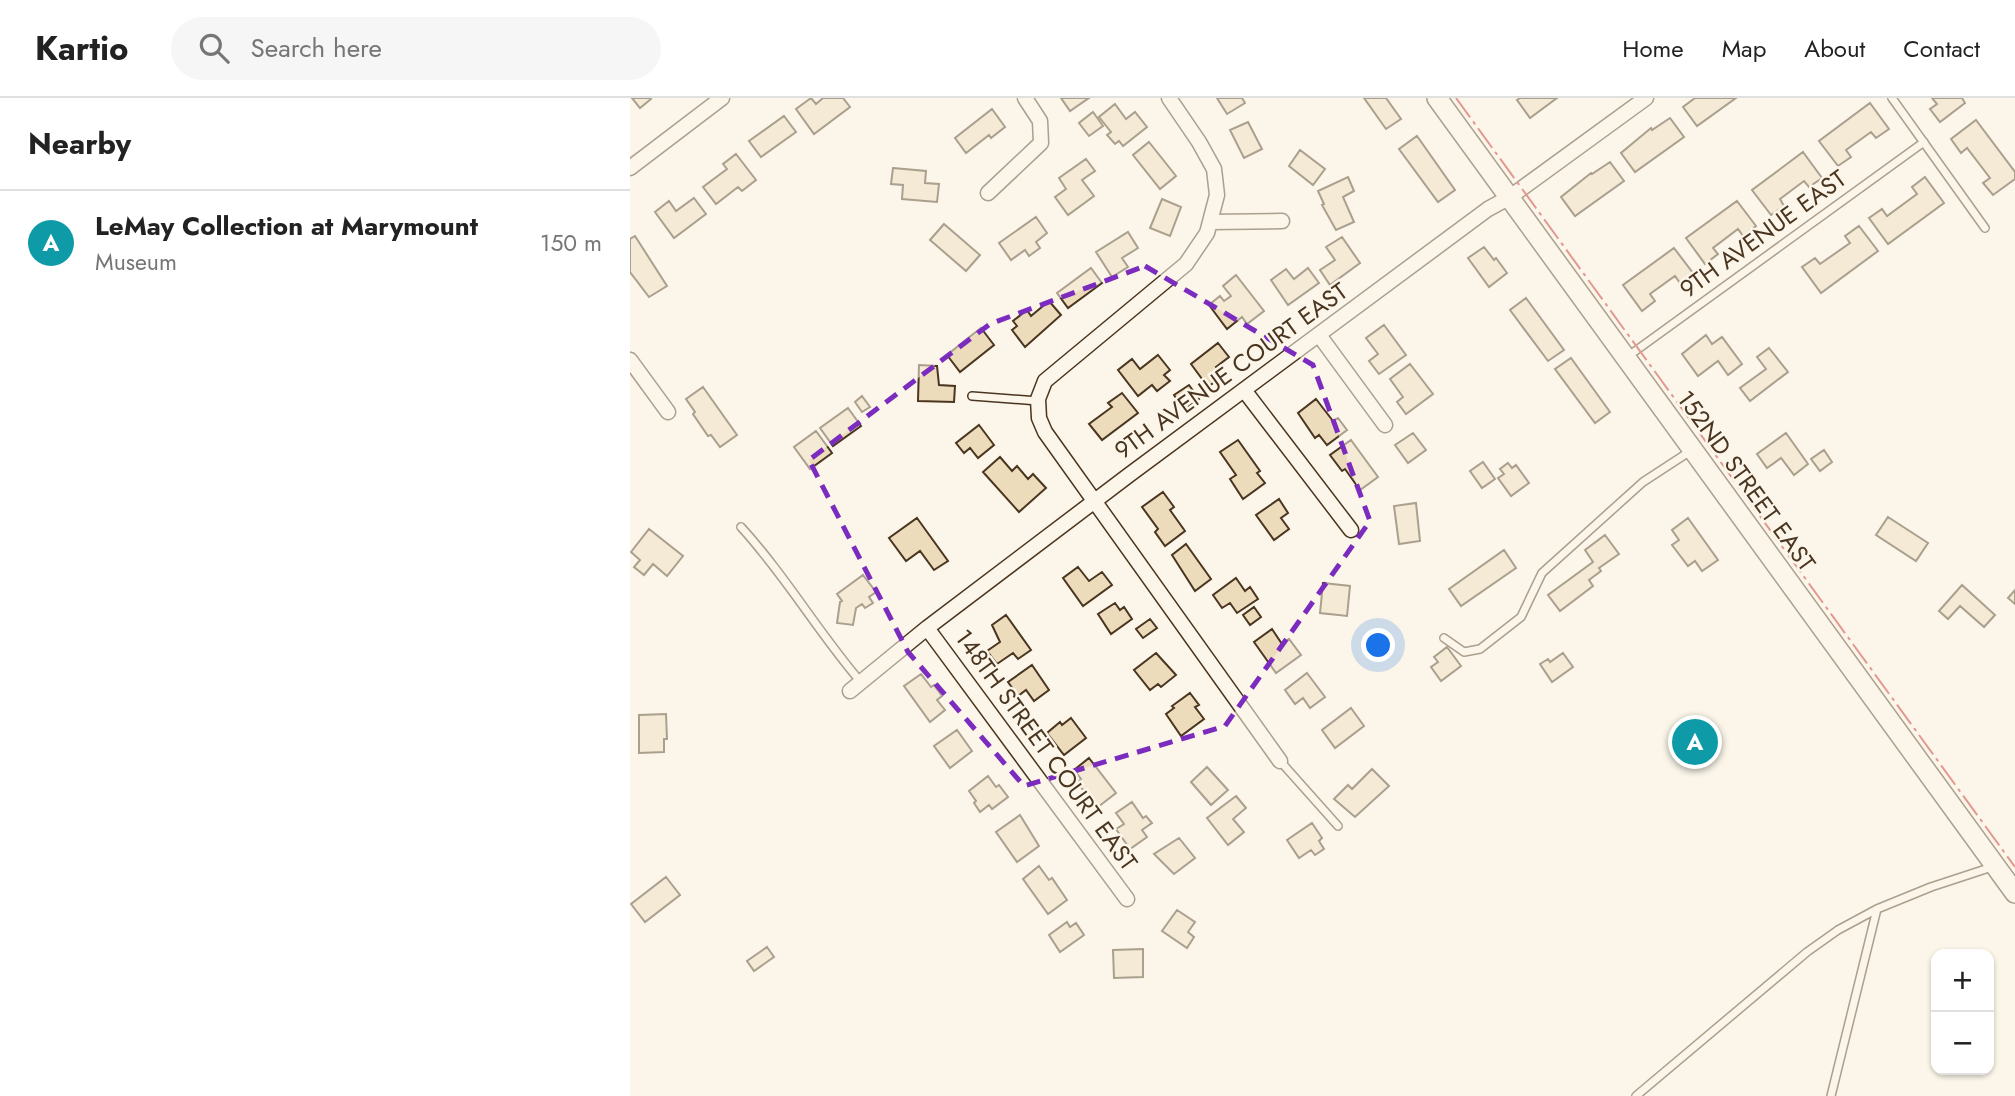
<!DOCTYPE html>
<meta charset="utf-8">
<style>
:root{--surface:#fff;--page:#f6f6f6;--text:#222;--muted:#767676;--line:#e0e0e0;--accent:#111827}
body{margin:0;font-family:Jost,sans-serif;background:var(--page);color:var(--text)}
.controls{position:absolute;right:21px;bottom:21px;display:grid;overflow:hidden;border-radius:14px;box-shadow:0 2px 5px #0004}
.controls button{width:63px;height:63px;display:grid;place-items:center;padding:0;border:0;border-bottom:2px solid var(--line);background:var(--surface);color:var(--text);font:35px sans-serif}
.you{position:absolute;left:749px;top:548px;width:24px;height:24px;margin:-18px;border:5px solid #fff;border-radius:50%;background:#1a73e8;box-shadow:0 0 0 10px #1a73e833}
.badge{display:grid;place-items:center;width:46px;height:46px;border-radius:50%;background:var(--accent);color:#fff;font-size:23px;font-weight:700}
.pin{position:absolute;translate:-50% -50%;border:4px solid #fff;box-shadow:0 2px 7px #0006}
.list{margin:0;padding:0;list-style:none}
h2{display:flex;justify-content:space-between;align-items:center;height:91px;margin:0;padding:0 28px;font-size:30px}
h2 small{font-size:23px;font-weight:400;color:var(--muted)}
.list li{display:grid;grid-template-columns:46px 1fr auto;gap:21px;align-items:center;box-sizing:border-box;height:105px;padding:0 28px;border-top:2px solid var(--line)}
.list b{display:block;font-size:26px;white-space:nowrap}
.list p{margin:0;font-size:23px;white-space:nowrap;color:var(--muted)}
.list em{font-size:23px;font-style:normal;color:var(--muted)}
.icon{flex:none;width:38px;height:38px;fill:none;stroke:currentColor;stroke-width:2;stroke-linecap:round;stroke-linejoin:round}
.map{position:relative;flex:none;width:1385px;height:998px;overflow:hidden}
header{display:flex;align-items:center;gap:42px;box-sizing:border-box;height:98px;padding:0 35px;background:var(--surface);border-bottom:2px solid var(--line)}
header strong{font-size:33px}
nav{display:flex;gap:38px;margin-inline-start:auto;font-size:24px}
.search{width:490px;height:63px;background:var(--page);display:flex;align-items:center;gap:18px;box-sizing:border-box;padding:0 24px;border-radius:38px;color:var(--muted);font-size:26px}
main{display:flex}
aside{flex:1;background:var(--surface)}
.map>svg:first-child{display:block}
.building{fill:#ecdcbc;stroke:#4a3520;stroke-width:2}
.lines{fill:none;stroke-linecap:round;stroke-linejoin:round}
.service-casing{stroke:#4a3520;stroke-width:10}
.minor-casing{stroke:#4a3520;stroke-width:17}
.secondary-casing{stroke:#4a3520;stroke-width:22}
.service{stroke:#fbf6e9;stroke-width:7}
.minor{stroke:#fbf6e9;stroke-width:14}
.secondary{stroke:#fbf6e9;stroke-width:19}
.power{stroke:#c62828;stroke-width:2;stroke-dasharray:24 5 3.5 5;stroke-linecap:butt}
.marked{fill:none;stroke:#7b2cbf;stroke-width:5;stroke-dasharray:14 9;stroke-linejoin:round}
.labels{text-anchor:middle;stroke-width:5;stroke-linejoin:round;paint-order:stroke}
.street-label{font-size:24px;fill:#4a3520;stroke:#fbf6e9}
</style>
<header>
<strong>Kartio</strong>
<div class="search"><svg class="icon" aria-label="search" viewBox="0 0 24 24"><circle cx="10" cy="10" r="6"/><path d="M15 15l6 6"/></svg>Search here</div>
<nav><a>Home</a><a>Map</a><a>About</a><a>Contact</a></nav>
</header>
<main>
<aside>
<h2>Nearby<small></small></h2>
<ul class="list">
<li><span class="badge" style="background:#0f9aa8">A</span><div><b>LeMay Collection at Marymount</b><p>Museum</p></div><em>150 m</em></li>
</ul>
</aside>
<div class="map">
<svg width="1385" height="998" viewBox="0 0 1385 998">
<rect width="100%" height="100%" fill="#fbf6e9"/>
<!-- building -->
<path class="building" d="M2,0h18l1,1 -11,9z
M181,0l5,6 7,-6h20l7,9 -36,27 -18,-25z
M431,0h28l-19,13z
M587,0h25l3,5 -18,11z
M734,0h22l15,21 -15,10z
M890,0h37l-27,20 -13,-18z
M1065,0h41l-39,28 -14,-19z
M1302,0h30l3,5 -25,19 -10,-13 7,-5z
M1240,5l19,26 -13,9 -5,-6 -25,18 5,7 -13,9 -19,-25z
M485,6l11,15 9,-7 12,15 -24,19 -4,-5 -4,3 -8,-9 4,-3 -12,-15z
M362,11l13,18 -14,11 -2,-3 -23,18 -11,-15z
M463,14l10,14 -14,10 -10,-13z
M154,18l12,16 -35,25 -12,-16z
M1040,20l14,19 -49,35 -14,-19 30,-25 1,2z
M1346,22l39,52v7l-22,16 -10,-12 7,-5 -23,-30 -6,5 -10,-14z
M618,24l14,27 -18,9 -14,-28z
M787,38l38,54 -17,12 -39,-53z
M519,44l27,34 -16,13 -27,-34z
M670,52l25,19 -12,16 -24,-19z
M1173,54l19,26 -13,9 -5,-6 -24,18 4,7 -13,9 -19,-25z
M106,56l20,26 -14,11 -4,-4 -22,17 -13,-17 24,-18 -4,-5z
M456,61l9,12 -13,9 12,16 -26,19 -13,-18 11,-8 -7,-11z
M980,64l14,19 -49,35 -14,-19 30,-24 1,1z
M263,70l33,3 -1,12 14,1 -2,18 -35,-3 1,-14 -12,-1z
M718,79l6,14 -11,6 11,25 -18,8 -14,-25 2,-1 -6,-13z
M1295,79l19,26 -56,41 -19,-26 13,-9 5,7 30,-22 -5,-7z
M64,100l12,16 -32,24 -19,-26 14,-11 7,10z
M532,101l19,8 -11,29 -20,-8z
M1107,103l19,25 -13,10 -5,-7 -25,19 5,6 -13,10 -19,-26z
M406,119l11,16 -11,9 4,6 -11,8 -4,-6 -14,10 -12,-17z
M314,126l36,31 -14,16 -36,-31z
M1229,128l19,25 -57,42 -19,-26 13,-9 5,6 30,-21 -5,-7z
M498,134l10,16 -16,10 6,9 -16,10 -16,-25z
M5,138l32,50 -18,11 -19,-25v-33z
M712,139l18,26 -30,22 -10,-15 15,-10 -9,-13z
M854,149l10,13 2,-2 11,15 -18,14 -21,-29z
M1044,150l19,25 -13,10 -5,-7 -25,18 5,7 -13,10 -19,-26z
M461,170l11,15 -34,25 -11,-15z
M678,170l11,15 -31,22 -17,-25 15,-11 8,10z
M606,177l28,36 -17,13 -5,-7 -15,12 -18,-24 11,-9 4,5 7,-5 -8,-10z
M896,200l38,52 -16,11 -38,-51z
M419,203l12,14 -36,32 -13,-17 5,-4 -4,-5 14,-11 4,6z
M754,227l22,30 -27,19 -10,-13 9,-7 -12,-16z
M351,230l13,17 -34,27 -13,-17z
M1076,237l6,9 10,-7 20,27 -14,11 -10,-14 -20,15 -16,-22z
M588,245l11,14 -13,10 6,9 -14,11 -17,-23z
M1139,250l19,24 -38,29 -10,-13 26,-19 -9,-12z
M528,257l12,15 -6,5 6,6 -13,10 -5,-6 -14,11 -20,-26 14,-11 8,10z
M941,260l39,54 -15,11 -40,-54z
M780,266l23,30 -27,20 -9,-12 6,-5 -13,-18z
M289,267l18,1 2,19 16,1 -1,16 -36,-1z
M559,287l10,14 -15,11 -10,-15z
M73,289l34,48 -17,12 -9,-12 -3,1 -15,-22 2,-2 -9,-13z
M492,295l16,20 -36,27 -13,-16 23,-17 -4,-4z
M232,298l8,11 -8,5 -7,-10z
M686,301l17,22 5,-3 9,12 -20,15 -8,-10 -4,3 -17,-25z
M218,310l13,18 -28,20 -13,-18z
M349,327l15,20 -16,13 -8,-10 -6,5 -8,-10z
M186,333l16,22 -22,16 -16,-22z
M783,335l13,17 -18,13 -13,-18z
M1156,335l22,31 -14,11 -13,-17 -14,10 -10,-14z
M608,342l22,31 -3,2 8,10 -22,16 -13,-20 6,-4 -16,-23z
M721,342l27,37 -18,13 -15,-21 -3,2 -12,-16z
M1194,352l8,12 -12,9 -9,-12z
M370,359l12,14 5,-5 11,13 5,-5 13,14 -27,24 -36,-40z
M853,364l12,17 -13,9 -12,-17z
M878,365l4,5 4,-3 13,18 -18,13 -13,-18 6,-4 -4,-5z
M533,394l11,15 -4,3 15,21 -20,15 -10,-14 3,-3 -16,-22z
M649,401l9,14 -7,5 8,11 -15,11 -18,-25z
M786,405l4,38 -21,3 -5,-38z
M1258,419l40,26 -12,18 -40,-26z
M287,420l31,43 -14,9 -14,-19 -14,10 -17,-23z
M1058,420l30,42 -16,11 -7,-10 -7,5 -16,-21 7,-5 -7,-10z
M19,431l34,27 -16,20 -14,-12 -9,11 -10,-8 6,-7 -9,-8z
M975,437l14,19 -20,14 2,3 -12,9 4,6 -33,25 -12,-16 45,-33 -8,-12z
M556,446l25,35 -16,12 -23,-36z
M874,452l12,18 -55,38 -12,-17z
M448,469l11,14 13,-9 10,13 -29,21 -20,-28z
M233,477l13,17 -7,5 4,6 -8,5 -3,-4 -6,4 -3,17 -16,-2 3,-21 2,-1 -5,-7z
M606,480l9,13 5,-4 8,12 -21,14 -7,-10 -8,5 -9,-13z
M693,485l27,3 -3,30 -27,-3z
M1332,487l33,30 -11,12 -24,-21 -12,13 -9,-8z
M1385,492v14l-7,-6z
M485,505l5,7 4,-3 8,12 -21,15 -13,-20z
M624,509l7,10 -11,8 -7,-10z
M376,517l25,35 -13,9 -5,-6 -16,11 -10,-13 13,-9 -8,-17z
M520,521l7,9 -14,10 -7,-9z
M642,531l10,15 7,-5 12,16 -25,18 -22,-31z
M817,549l14,19 -20,15 -10,-14 7,-5 -4,-5z
M526,555l20,22 -15,12 -3,-3 -8,6 -16,-20z
M933,555l10,14 -21,15 -12,-18 8,-5 2,3z
M402,567l17,25 -15,11 -8,-11 -8,6 -10,-14z
M677,575l18,24 -15,11 -7,-10 -8,6 -10,-14z
M291,576l10,13 3,-2 8,11 -5,4 8,10 -15,12 -26,-36z
M560,595l9,12 -4,2 9,12 -23,17 -15,-22 8,-6 -2,-2z
M721,610l13,18 -29,22 -13,-18z
M36,616l1,25h-3v13l-25,1v-38z
M441,620l15,20 -22,17 -17,-22 13,-11 2,3z
M327,632l15,21 -22,17 -16,-22z
M459,660l27,35 -18,14 -21,-24 4,-4 -7,-9z
M577,669l21,23 -17,15 -20,-23z
M742,671l17,17 -34,31 -21,-18 14,-14 4,4z
M358,678l8,11 3,-2 9,12 -16,12 -3,-4 -9,7 -6,-9 2,-2 -7,-10z
M606,698l10,12 -13,11 11,13 -16,13 -21,-27z
M502,704l11,16 3,-2 6,7 -10,7 5,7 -17,12 -14,-20 8,-5 -8,-11z
M390,717l19,31 -22,16 -21,-30z
M682,725l10,15 -3,3 5,8 -9,6 -4,-5 -12,8 -12,-18z
M549,740l16,20 -21,16 -20,-20z
M409,768l10,14 3,-2 15,22 -19,14 -25,-35z
M36,779l14,18 -35,27 -14,-18z
M547,812l18,12 -7,10 6,5 -7,11 -25,-17z
M437,824l3,5 6,-4 8,12 -24,17 -11,-17z
M137,849l7,10 -20,14 -7,-10z
M513,851v28l-29,1 -1,-28z"/>
<g class="lines">
<defs>
<path id="service" d="M1262,0l93,130
M997,259l297,-215
M342,298l66,5
M111,429c44,48 77,105 119,154
M814,540l20,14 16,-3 41,-32 21,-44 101,-91 49,-32
M650,663l58,65
M1006,998l171,-144 31,-22 39,-21 54,-22 64,-21
M1201,998l46,-187"/>
<path id="minor" d="M539,0l30,44 15,27 3,26 -10,38 -21,31 -141,117 -7,18 1,19 6,14 235,329
M0,70l92,-70
M358,95l53,-50 -1,-22 -15,-23
M581,124l71,-1
M689,237l66,90
M0,262l38,52
M614,292l107,140
M297,530l200,271
M220,593l77,-63 202,-153 359,-266 22,-12 136,-99"/>
<path id="secondary" d="M807,0l578,795"/>
</defs>
<!-- service casing -->
<use href="#service" class="service-casing"/>
<!-- minor casing -->
<use href="#minor" class="minor-casing"/>
<!-- secondary casing -->
<use href="#secondary" class="secondary-casing"/>
<!-- service -->
<use href="#service" class="service"/>
<!-- minor -->
<use href="#minor" class="minor"/>
<!-- secondary -->
<use href="#secondary" class="secondary"/>
<!-- power -->
<path class="power" d="M826,0l559,769"/>
</g>
<!-- marked area -->
<path d="M0 0H1385V998H0ZM515,168l168,99 57,156 -145,205 -201,60 -116,-134 -99,-192 181,-136z" fill="#fbf6e9" fill-opacity=".55" fill-rule="evenodd"/>
<path class="marked" d="M515,168l168,99 57,156 -145,205 -201,60 -116,-134 -99,-192 181,-136z"/>
<g class="labels">
<!-- street labels -->
<g class="street-label">
<text transform="translate(1133 136) rotate(-36)" y="8">9TH AVENUE EAST</text>
<text transform="translate(601 273) rotate(-36)" y="8">9TH AVENUE COURT EAST</text>
<text transform="translate(1116 383) rotate(54)" y="8">152ND STREET EAST</text>
<text transform="translate(416 652) rotate(54)" y="8">148TH STREET COURT EAST</text>
</g>
</g>
</svg>
<div class="controls">
<button>+</button>
<button>−</button>
</div>
<div class="you"></div>
<div class="pin badge" style="left:1065px;top:644px;background:#0f9aa8">A</div>
</div>
</main>
